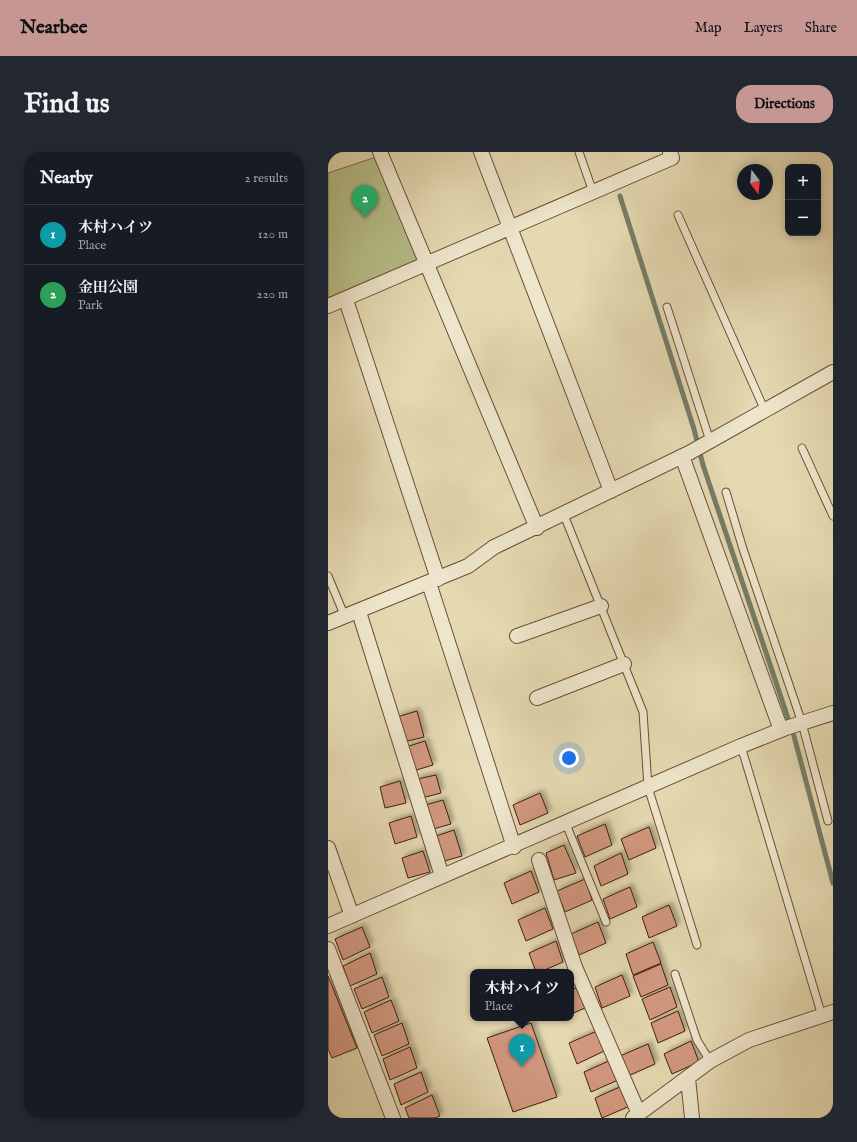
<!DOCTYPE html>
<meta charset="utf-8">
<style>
:root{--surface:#171b24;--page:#242831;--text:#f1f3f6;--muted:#9ea1a6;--line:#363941;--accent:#c59692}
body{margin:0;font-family:"IM FELL English","Noto Serif JP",serif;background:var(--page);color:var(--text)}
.controls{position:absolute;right:12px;top:12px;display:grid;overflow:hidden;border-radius:8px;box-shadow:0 2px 10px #0003}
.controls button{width:36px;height:36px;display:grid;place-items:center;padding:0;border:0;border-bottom:1px solid var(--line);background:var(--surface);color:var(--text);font:20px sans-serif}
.compass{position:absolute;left:409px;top:12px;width:36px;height:36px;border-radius:50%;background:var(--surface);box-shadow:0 2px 10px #0003;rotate:164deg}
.you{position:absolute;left:241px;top:606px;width:14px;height:14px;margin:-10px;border:3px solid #fff;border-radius:50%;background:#1a73e8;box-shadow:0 0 0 6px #1a73e833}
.badge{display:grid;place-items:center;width:26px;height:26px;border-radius:50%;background:var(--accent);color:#fff;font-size:13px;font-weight:700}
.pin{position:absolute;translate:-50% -33px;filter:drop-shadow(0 1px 2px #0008)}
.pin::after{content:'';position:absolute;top:21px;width:14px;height:12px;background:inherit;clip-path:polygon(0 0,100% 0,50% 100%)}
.popup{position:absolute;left:142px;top:817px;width:104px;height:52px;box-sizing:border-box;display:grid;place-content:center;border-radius:8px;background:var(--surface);filter:drop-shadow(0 1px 3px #0005);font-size:13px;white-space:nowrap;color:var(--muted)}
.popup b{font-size:15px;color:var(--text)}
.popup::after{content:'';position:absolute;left:50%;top:100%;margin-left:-8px;border:8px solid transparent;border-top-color:var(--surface)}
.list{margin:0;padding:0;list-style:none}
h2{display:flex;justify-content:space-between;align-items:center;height:52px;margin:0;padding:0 16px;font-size:17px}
h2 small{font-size:13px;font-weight:400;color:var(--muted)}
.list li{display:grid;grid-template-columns:26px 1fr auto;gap:12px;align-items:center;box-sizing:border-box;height:60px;padding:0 16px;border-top:1px solid var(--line)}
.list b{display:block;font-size:15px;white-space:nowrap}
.list p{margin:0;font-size:13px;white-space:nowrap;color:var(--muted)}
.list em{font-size:13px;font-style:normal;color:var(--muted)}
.map{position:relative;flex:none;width:505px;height:966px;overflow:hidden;border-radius:16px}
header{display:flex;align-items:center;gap:24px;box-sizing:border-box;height:56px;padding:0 20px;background:var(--accent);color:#111}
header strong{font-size:19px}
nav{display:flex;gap:22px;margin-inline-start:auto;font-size:14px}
.intro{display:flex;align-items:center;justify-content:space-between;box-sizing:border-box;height:96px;padding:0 24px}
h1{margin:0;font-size:28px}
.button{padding:10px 18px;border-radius:16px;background:var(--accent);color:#111;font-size:14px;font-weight:700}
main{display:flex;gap:24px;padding:0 24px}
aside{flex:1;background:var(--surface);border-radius:16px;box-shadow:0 2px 10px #0003}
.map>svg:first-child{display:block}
.green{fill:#b7bf8a;stroke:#7c6f4c}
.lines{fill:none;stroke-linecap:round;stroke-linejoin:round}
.stream{stroke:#757d6a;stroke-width:5}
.building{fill:#d2987f;stroke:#411f0f;filter:url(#shadow)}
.service-casing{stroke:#6a4e38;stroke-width:9}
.minor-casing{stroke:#6a4e38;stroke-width:16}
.service{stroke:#eee6cc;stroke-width:7}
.minor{stroke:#eee6cc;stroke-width:14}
</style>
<header>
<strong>Nearbee</strong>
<nav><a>Map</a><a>Layers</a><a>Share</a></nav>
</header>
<div class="intro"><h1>Find us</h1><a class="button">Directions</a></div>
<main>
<aside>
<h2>Nearby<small>2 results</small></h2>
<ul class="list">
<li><span class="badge" style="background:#0f9aa8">1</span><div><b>木村ハイツ</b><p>Place</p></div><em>120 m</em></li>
<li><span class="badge" style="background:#2e9e5b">2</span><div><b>金田公園</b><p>Park</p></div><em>220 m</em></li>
</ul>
</aside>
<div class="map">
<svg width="505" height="966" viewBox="0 0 505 966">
<defs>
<filter id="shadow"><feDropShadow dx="3.5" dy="-3.5" stdDeviation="2" flood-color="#0004"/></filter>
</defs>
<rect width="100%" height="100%" fill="#e5d9b1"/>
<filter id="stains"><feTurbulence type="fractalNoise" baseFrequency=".005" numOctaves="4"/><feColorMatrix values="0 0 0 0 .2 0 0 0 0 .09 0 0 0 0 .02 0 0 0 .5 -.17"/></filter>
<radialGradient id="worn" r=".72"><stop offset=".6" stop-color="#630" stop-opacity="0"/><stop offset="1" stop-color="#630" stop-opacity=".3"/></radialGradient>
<!-- green -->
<path class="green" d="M48,5l44,106 -92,36v-126z"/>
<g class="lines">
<!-- stream -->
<path class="stream" d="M292,44l74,233 9,36 91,271 39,147"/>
</g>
<!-- building -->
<path class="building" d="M89,559l7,26 -20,5 -7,-25z
M97,589l8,24 -20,6 -7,-24z
M108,623l5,18 -19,5 -5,-19z
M72,629l6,22 -21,5 -5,-21z
M212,641l8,20 -28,12 -7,-20z
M115,648l8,24 -21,6 -8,-24z
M83,664l6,21 -22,7 -6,-21z
M277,672l7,21 -27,12 -8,-21z
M321,675l7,21 -27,12 -8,-21z
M126,678l8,26 -21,6 -8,-25z
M236,693l12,28 -22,7 -8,-27z
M95,699l7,21 -22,6 -6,-20z
M293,701l7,21 -27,12 -7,-20z
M203,719l8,21 -27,12 -8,-21z
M257,727l7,21 -27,12 -8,-21z
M302,735l7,20 -27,12 -7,-20z
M341,753l8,21 -28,12 -7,-21z
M217,756l8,21 -27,12 -8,-21z
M270,770l8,21 -27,12 -8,-21z
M34,775l8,20 -27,13 -8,-21z
M228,789l7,21 -23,10h-4l-7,-19z
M325,790l8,21 -28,12 -7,-21z
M42,801l7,21 -27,12 -7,-20z
M333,812l7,21 -27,12 -8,-21z
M294,823l8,21 -28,12 -7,-21z
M0,824l29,72 -25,10 -4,-9z
M54,825l7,20 -27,12 -8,-20z
M250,835l7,21 -14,6v-24z
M342,835l7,20 -27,13 -8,-21z
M63,848l8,21 -27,12 -8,-21z
M350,859l7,20 -27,12 -7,-20z
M74,871l7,21 -27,12 -8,-21z
M203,871l26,74 -44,15 -26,-74z
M269,879l7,20 -27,13 -8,-21z
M363,889l8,21 -27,12 -8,-20z
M320,892l7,20 -27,12 -8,-20z
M82,895l7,21 -27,12 -7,-21z
M283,908l7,20 -27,12 -7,-20z
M93,920l7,20 -27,13 -7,-21z
M294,934l8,20 -28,12 -7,-20z
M104,943l8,21 -5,2h-26l-4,-10z"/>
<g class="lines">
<defs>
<path id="service" d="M251,0l14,40
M350,63l87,196
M339,155l43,134
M474,296l31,68
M398,340l17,57 59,174 26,98
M236,363l79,197 5,75 49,158
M0,424l17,41
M413,594l81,270
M238,672l40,98
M347,822l22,66 13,21"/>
<path id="minor" d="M52,0l157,376
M153,0l130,339
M18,148l92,279
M0,154l344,-148 -2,-6
M354,304l99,274
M101,431l85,264
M31,460l83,264
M0,471l140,-57 26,-19 195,-94 144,-81
M189,484l84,-30
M209,546l87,-34
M0,696l24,68
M211,708l36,107 64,147
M0,774l413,-180 45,-18 47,-15
M0,797l65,169
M360,926l4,40
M305,966l77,-57 39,-21 84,-28"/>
</defs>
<!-- service casing -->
<use href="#service" class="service-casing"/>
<!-- minor casing -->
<use href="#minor" class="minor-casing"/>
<!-- service -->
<use href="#service" class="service"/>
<!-- minor -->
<use href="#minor" class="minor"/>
</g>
<rect width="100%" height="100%" filter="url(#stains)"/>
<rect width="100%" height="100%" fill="url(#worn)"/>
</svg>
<div class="controls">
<button>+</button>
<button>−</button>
</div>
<svg class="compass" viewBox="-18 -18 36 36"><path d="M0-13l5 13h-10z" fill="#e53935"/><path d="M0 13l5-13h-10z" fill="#9ea1a6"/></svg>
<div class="you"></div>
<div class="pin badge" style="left:194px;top:915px;background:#0f9aa8">1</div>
<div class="popup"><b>木村ハイツ</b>Place</div>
<div class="pin badge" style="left:37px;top:66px;background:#2e9e5b">2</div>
</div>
</main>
